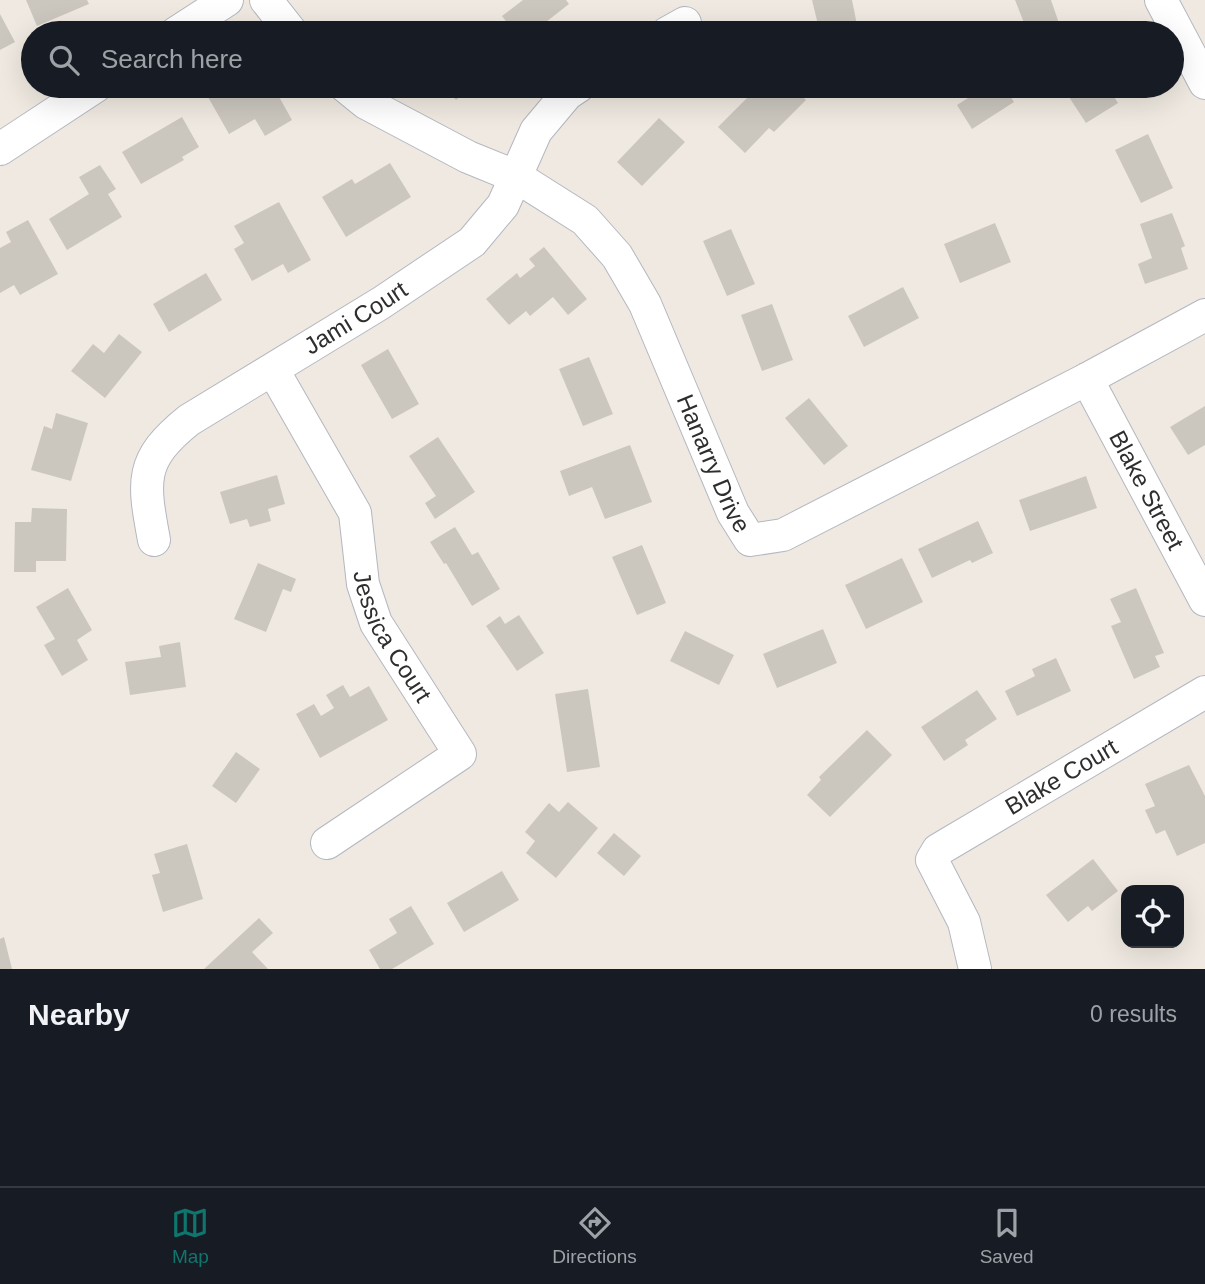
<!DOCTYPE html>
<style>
:root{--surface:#171b24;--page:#242831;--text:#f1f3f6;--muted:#9ea1a6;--line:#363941;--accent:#0f766e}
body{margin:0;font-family:Helvetica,sans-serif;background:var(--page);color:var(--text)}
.controls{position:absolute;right:21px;bottom:21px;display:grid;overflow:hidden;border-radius:14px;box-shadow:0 7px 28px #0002}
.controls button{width:63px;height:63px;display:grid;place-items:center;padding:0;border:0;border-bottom:2px solid var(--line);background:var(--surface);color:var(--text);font:35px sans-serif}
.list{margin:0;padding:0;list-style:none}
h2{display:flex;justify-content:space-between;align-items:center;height:91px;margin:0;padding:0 28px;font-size:30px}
h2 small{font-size:23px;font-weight:400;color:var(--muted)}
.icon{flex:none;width:38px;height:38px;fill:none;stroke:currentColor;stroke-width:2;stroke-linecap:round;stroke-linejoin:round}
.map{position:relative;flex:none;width:1205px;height:969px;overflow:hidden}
.search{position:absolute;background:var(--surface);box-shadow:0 7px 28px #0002;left:21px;right:21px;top:21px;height:77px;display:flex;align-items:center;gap:18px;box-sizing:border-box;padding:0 24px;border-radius:38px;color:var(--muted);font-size:26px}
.sheet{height:217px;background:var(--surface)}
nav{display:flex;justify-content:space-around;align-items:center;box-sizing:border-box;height:98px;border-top:2px solid var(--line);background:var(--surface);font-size:19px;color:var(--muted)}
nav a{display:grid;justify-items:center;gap:4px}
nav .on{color:var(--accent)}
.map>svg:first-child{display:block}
.building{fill:#cbc7bf}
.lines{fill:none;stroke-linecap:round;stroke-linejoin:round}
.minor-casing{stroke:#b4b7c1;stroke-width:34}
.minor{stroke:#fff;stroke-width:32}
.labels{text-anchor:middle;stroke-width:7;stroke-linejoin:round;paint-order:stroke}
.street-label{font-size:24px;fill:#2e2e2e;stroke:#fff}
</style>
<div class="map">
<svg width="1205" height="969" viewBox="0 0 1205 969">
<rect width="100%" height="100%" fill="#efe9e1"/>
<!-- building -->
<path class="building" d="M26,0h61l2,4 -52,22z
M523,0h43l3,4 -37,29h-17l-13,-17z
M812,0h40l5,25 -37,8z
M1015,0h36l10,29 -11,4h-22z
M0,14l15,28 -15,8z
M228,86h45l19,34 -27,16 -10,-17 -26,15 -21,-37z
M443,86h29l-16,14z
M764,86h28l14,14 -32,32 -5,-4 -24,25 -27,-26 38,-38 2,2z
M987,86h17l10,16 -42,27 -15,-24z
M1055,86h52l11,17 -32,20 -19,-29 -5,3z
M182,117l17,30 -17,10 2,3 -43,24 -19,-32z
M659,118l26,24 -43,44 -25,-24z
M1148,134l25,54 -32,15 -26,-53z
M390,163l21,34 -65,40 -24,-40 30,-18 3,5z
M100,165l16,24 -8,5 14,23 -55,33 -18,-31 40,-25 -10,-17z
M279,202l32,58 -23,13 -5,-9 -31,17 -18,-32 10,-6 -10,-17z
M1172,213l13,33 -4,2 7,21 -43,15 -7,-20 14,-6 -12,-34z
M28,220l30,54 -38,21 -6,-10 -14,8v-45l11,-6 -5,-10z
M995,223l16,39 -51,21 -16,-39z
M731,229l24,55 -28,12 -24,-55z
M544,247l43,52 -19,16 -15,-18 -23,19 -4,-5 -17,14 -23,-26 31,-26 3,5 15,-12 -6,-7z
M206,273l16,27 -53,32 -16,-28z
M903,287l16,31 -55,29 -16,-31z
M772,304l21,56 -31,11 -21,-56z
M119,334l23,18 -37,46 -34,-27 22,-27 11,9z
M388,349l31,55 -27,15 -31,-54z
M589,357l24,57 -30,12 -24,-57z
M809,398l39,48 -24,19 -39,-47z
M1205,406v39l-17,10 -18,-28z
M56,413l32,10 -17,58 -40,-11 13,-44 8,3z
M438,437l37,55 -40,27 -10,-16 11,-7 -27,-40z
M630,445l22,57 -47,17 -13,-32 -23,9 -9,-25z
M277,475l8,29 -17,5 3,12 -21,6 -3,-8 -17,5 -10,-32z
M1086,476l11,32 -67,23 -11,-31z
M32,508l35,1 -1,52h-30v11h-22l1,-50h16z
M978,521l15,32 -21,10 -2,-3 -38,18 -14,-29z
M455,527l17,28 6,-3 22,37 -28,17 -26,-43 -2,1 -14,-22z
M642,545l24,58 -29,12 -25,-58z
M902,558l21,44 -57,27 -21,-44z
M258,563l38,16 -5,13 -8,-3 -17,43 -32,-13z
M68,588l24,42 -15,10 11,20 -26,16 -18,-31 11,-6 -19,-32z
M1136,588l28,65 -9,3 5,11 -26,12 -23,-53 10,-4 -11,-23z
M519,615l25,38 -27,18 -31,-45 14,-10 5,8z
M823,629l14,34 -60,25 -14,-34z
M685,631l49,24 -15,30 -49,-24z
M180,642l6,45 -56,8 -5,-33 36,-5 -2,-11z
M1056,658l15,33 -54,25 -12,-25 30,-15 -3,-7z
M343,685l7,12 19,-11 19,34 -68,38 -24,-44 18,-10 7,12 13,-8 -8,-13z
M588,689l12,78 -33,5 -12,-78z
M977,690l20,29 -32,21 3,5 -24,16 -23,-34z
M867,730l25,25 -62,62 -23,-22 14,-15 -2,-3z
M236,752l24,17 -24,34 -24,-17z
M1189,765l16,31v47l-28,13 -12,-26 -9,4 -11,-24 10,-4 -10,-22z
M568,802l30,26 -42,50 -30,-25 9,-12 -10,-9 24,-29 10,9z
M614,833l27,23 -17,20 -27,-23z
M187,844l16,55 -40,13 -11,-37 8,-2 -6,-19z
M1093,859l25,32 -26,20 -4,-5 -20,16 -22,-27z
M502,871l17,29 -55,32 -17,-29z
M411,906l23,38 -42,25h-12l-11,-19 28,-17 -8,-14z
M259,918l14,15 -21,19 16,17h-64z
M4,937l8,32h-12v-30z"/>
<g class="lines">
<defs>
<g id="minor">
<path d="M266,0l26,33"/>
<path d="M1161,0l44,83"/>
<path d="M176,33l51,-33"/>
<path d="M667,33l18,-10"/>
<path id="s1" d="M345,86l21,17 102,54 49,20 68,43 32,36 28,48 88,209 17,27 33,-5 304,-156 118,-64"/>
<path d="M0,149l96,-63"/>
<path id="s2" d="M273,370l82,143 8,71 13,39 84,131 -133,89"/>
<path id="s3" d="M1087,379l118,221"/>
<path id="s4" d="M154,540c-11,-59 -15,-80 35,-120l192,-117 91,-61 31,-37 33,-74 31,-37 12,-8"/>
<path id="s5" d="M975,969l-11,-47 -32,-62 6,-10 267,-158"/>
</g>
</defs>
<!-- minor casing -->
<use href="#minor" class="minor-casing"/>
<!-- minor -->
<use href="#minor" class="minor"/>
</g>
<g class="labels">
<!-- street labels -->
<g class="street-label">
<text dy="8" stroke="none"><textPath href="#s4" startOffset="331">Jami Court</textPath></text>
<text dy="8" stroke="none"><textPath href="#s1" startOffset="553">Hanarry Drive</textPath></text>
<text dy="8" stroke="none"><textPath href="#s3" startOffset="126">Blake Street</textPath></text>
<text dy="8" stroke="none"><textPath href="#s2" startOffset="296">Jessica Court</textPath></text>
<text dy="8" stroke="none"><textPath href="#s5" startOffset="273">Blake Court</textPath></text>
</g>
</g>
</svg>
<div class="controls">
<button><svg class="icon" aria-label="locate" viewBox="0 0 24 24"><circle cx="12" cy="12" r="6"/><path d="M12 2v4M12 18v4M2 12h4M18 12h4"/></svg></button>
</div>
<div class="search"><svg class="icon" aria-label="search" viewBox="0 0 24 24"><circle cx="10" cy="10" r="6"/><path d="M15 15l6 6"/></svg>Search here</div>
</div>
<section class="sheet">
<h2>Nearby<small>0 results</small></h2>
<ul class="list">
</ul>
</section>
<nav>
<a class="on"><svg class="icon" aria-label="map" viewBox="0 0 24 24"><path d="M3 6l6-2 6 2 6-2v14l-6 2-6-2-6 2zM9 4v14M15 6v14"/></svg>Map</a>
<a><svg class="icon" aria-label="directions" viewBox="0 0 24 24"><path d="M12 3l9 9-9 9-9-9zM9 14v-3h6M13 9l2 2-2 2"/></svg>Directions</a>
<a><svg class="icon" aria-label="saved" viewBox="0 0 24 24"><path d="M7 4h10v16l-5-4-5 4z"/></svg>Saved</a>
</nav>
